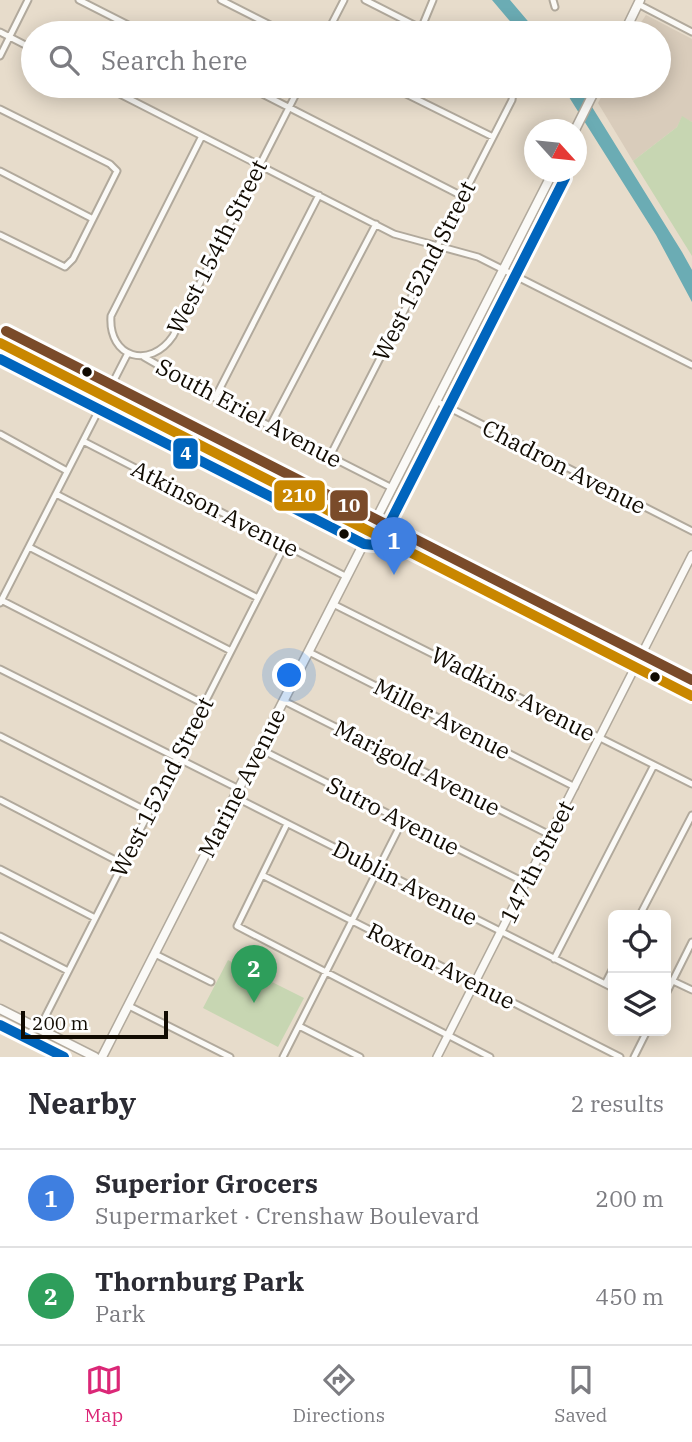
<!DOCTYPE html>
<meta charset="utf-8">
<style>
:root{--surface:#fff;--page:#f7f7f7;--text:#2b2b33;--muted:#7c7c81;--line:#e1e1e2;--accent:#db2777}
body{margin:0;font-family:"IBM Plex Serif",serif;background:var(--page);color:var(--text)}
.controls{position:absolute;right:21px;bottom:21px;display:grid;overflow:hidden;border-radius:10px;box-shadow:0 4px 18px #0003}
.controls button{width:63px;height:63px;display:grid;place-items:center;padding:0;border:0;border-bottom:2px solid var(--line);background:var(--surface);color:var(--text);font:35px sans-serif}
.compass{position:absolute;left:524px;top:119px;width:63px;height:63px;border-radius:50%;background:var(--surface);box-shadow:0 4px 18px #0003;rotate:117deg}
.scale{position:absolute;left:21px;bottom:18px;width:147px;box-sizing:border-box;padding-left:7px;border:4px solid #110b02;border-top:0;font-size:19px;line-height:24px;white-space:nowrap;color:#110b02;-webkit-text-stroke:5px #fff;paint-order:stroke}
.you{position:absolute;left:290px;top:676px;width:24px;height:24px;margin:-18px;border:5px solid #fff;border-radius:50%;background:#1a73e8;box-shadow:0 0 0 10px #1a73e833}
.badge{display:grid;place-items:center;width:46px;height:46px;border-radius:50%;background:var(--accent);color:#fff;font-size:23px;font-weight:700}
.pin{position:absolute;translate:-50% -58px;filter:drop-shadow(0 2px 4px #0008)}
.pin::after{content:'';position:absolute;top:37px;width:24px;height:21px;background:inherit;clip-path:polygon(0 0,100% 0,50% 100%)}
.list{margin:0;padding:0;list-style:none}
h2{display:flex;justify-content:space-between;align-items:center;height:91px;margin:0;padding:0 28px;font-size:30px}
h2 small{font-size:23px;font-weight:400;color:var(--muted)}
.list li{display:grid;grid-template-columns:46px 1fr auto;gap:21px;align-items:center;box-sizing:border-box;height:98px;padding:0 28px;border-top:2px solid var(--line)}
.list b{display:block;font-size:26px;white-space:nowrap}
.list p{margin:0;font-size:23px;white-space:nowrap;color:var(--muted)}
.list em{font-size:23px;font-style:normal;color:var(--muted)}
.icon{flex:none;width:38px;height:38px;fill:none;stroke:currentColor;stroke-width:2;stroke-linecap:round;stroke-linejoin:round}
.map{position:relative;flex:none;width:692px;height:1057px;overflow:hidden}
.search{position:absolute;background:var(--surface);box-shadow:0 4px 18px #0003;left:21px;right:21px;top:21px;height:77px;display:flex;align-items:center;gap:18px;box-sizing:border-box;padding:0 24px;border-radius:38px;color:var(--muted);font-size:26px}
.sheet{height:287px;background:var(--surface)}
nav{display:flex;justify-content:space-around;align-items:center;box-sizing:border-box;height:98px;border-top:2px solid var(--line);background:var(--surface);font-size:19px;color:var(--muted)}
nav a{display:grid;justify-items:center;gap:4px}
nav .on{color:var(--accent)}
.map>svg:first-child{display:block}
.education{fill:#d9ccbb}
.green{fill:#c7d6b2}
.water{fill:#6bacb4}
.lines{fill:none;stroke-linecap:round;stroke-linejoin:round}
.minor-casing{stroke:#b1a99c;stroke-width:9}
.tertiary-casing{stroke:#b1a99c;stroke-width:10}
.secondary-casing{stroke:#b1a99c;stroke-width:11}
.primary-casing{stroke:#c2bdb5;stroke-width:12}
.minor{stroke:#fbfaf7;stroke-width:5}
.tertiary{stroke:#fbfaf7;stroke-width:7}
.secondary{stroke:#fbfaf7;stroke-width:8}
.primary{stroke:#f1ede4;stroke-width:9}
.bus-1-casing{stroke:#fff;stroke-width:16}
.bus-2-casing{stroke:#fff;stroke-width:16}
.bus-3-casing{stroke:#fff;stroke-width:16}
.bus-1{stroke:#c98700;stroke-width:10}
.bus-2{stroke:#0065bd;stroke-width:10}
.bus-3{stroke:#7a4b2a;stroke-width:10}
.bus-dot{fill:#110b02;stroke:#fff;stroke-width:2.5}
.labels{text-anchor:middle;stroke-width:6;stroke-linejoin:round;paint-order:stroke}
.street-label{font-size:23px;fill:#110b02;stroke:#fff}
.line-badge{stroke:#fff;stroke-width:2.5}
.badge-label{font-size:19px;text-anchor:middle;font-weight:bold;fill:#fff}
</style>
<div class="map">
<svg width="692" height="1057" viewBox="0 0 692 1057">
<rect width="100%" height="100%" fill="#e7dccb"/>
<!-- education -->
<path class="education" d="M646,15l46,24v83l-10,-5 -5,10 -44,34 -35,-58 9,-17h52v-53h-25z"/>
<!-- green -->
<path class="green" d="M682,116l10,6v134l-59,-95 44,-34z
M228,960l76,38 -26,49 -75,-39z"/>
<!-- water -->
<path class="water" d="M492,0h18l28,33h-18z
M562,86h17l103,166 10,18v32l-36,-67z"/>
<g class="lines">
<defs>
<path id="minor" d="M79,0l65,33
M221,0l65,33
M365,0l65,33
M553,0l2,7
M638,4l54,28
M421,29l12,-29
M0,32l33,17
M327,33l17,-33
M0,56l28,-56
M104,86l290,148 84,23 214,108
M247,86l215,110
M390,86l103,51
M0,109l110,55 7,7 -44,88 -8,8 -65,-32
M202,136l-91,180c-3,42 39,54 62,20l127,-250
M0,171l93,48
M144,357l71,41 177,90
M215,398l104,-203
M436,401l256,130
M270,426l106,-202
M0,434l67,37
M83,441l264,136
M330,456l182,-356 2,-14
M56,494l202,104
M29,547l202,104
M1,600l203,104
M0,603l128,-250
M333,604l359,180
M309,652l266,135
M0,669l239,120
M284,701l266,134
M0,736l149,76
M260,749l266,134
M235,797l378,191
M0,800l123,64
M287,824l-50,102 253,131
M0,869l95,49
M262,875l358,182
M640,915l52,-100
M0,936l68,35
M155,954l56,28
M554,959l100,-194
M673,981l19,9
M605,984l8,-16
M666,994l26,-52
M129,1006l101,51
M299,1026l61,31
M39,1029l246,-484
M283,1057l120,-237
M634,1057l13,-26"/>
<path id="tertiary" d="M437,1057l255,-502"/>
<path id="secondary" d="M624,33l16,-33
M575,130l22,-44
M0,1009l95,48
M102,1057l451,-885"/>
<path id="primary" d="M0,343l692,353"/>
</defs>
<!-- minor casing -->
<use href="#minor" class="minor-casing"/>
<!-- tertiary casing -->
<use href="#tertiary" class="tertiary-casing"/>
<!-- secondary casing -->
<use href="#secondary" class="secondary-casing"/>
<!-- primary casing -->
<use href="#primary" class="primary-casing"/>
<!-- minor -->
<use href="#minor" class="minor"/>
<!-- tertiary -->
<use href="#tertiary" class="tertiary"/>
<!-- secondary -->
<use href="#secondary" class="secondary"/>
<!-- primary -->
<use href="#primary" class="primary"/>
<defs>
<path id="bus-1" d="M0,343l692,353"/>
<path id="bus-2" d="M0,359l364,185 10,1 8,-7 183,-360
M0,1025l64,32"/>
<path id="bus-3" d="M6,331l686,349"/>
</defs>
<!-- bus-1 casing -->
<use href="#bus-1" class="bus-1-casing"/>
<!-- bus-2 casing -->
<use href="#bus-2" class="bus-2-casing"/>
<!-- bus-3 casing -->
<use href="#bus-3" class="bus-3-casing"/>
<!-- bus-1 -->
<use href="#bus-1" class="bus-1"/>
<!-- bus-2 -->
<use href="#bus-2" class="bus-2"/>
<!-- bus-3 -->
<use href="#bus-3" class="bus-3"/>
</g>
<!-- markers -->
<g class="bus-dot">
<circle cx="87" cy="372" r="6"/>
<circle cx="344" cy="534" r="6"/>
<circle cx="655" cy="677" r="6"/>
</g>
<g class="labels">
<!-- street labels -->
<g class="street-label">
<text transform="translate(217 247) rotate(-63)" y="8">West 154th Street</text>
<text transform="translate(424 271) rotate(-63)" y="8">West 152nd Street</text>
<text transform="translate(249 413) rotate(28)" y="8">South Eriel Avenue</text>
<text transform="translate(564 467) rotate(27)" y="8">Chadron Avenue</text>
<text transform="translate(215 509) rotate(27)" y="8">Atkinson Avenue</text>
<text transform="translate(513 694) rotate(27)" y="8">Wadkins Avenue</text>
<text transform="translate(442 719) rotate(27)" y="8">Miller Avenue</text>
<text transform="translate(417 768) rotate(27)" y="8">Marigold Avenue</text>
<text transform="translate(242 783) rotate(-63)" y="8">Marine Avenue</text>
<text transform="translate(162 787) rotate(-63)" y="8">West 152nd Street</text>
<text transform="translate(393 816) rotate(27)" y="8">Sutro Avenue</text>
<text transform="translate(537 862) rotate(-63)" y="8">147th Street</text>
<text transform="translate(405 883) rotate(27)" y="8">Dublin Avenue</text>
<text transform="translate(441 966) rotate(27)" y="8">Roxton Avenue</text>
</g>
</g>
<g class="line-badge">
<rect x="172" y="437" width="27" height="33" rx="7" fill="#0065bd"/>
<rect x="273" y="479" width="53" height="33" rx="7" fill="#c98700"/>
<rect x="329" y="489" width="40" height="33" rx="7" fill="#7a4b2a"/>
</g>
<g class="badge-label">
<text x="186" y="460">4</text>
<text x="299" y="502">210</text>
<text x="349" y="512">10</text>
</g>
</svg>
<div class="controls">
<button><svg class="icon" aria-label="locate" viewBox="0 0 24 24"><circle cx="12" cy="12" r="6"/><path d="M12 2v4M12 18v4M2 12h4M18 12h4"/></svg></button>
<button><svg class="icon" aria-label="layers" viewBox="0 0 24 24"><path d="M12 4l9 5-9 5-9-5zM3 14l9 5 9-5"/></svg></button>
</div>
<svg class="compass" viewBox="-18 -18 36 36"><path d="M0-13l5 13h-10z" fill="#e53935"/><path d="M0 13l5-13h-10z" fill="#7c7c81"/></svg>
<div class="scale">200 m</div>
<div class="you"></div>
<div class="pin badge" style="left:394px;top:575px;background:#3f7fe0">1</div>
<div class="pin badge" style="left:254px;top:1003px;background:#2e9e5b">2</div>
<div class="search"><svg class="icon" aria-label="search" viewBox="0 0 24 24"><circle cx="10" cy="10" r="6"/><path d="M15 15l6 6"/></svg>Search here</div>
</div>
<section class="sheet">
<h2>Nearby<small>2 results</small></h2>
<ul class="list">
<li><span class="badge" style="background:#3f7fe0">1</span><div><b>Superior Grocers</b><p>Supermarket · Crenshaw Boulevard</p></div><em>200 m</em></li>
<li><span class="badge" style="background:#2e9e5b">2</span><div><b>Thornburg Park</b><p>Park</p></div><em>450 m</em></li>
</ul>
</section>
<nav>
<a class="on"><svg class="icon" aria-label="map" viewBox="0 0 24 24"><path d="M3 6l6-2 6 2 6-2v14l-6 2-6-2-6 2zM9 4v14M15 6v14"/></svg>Map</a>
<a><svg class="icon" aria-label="directions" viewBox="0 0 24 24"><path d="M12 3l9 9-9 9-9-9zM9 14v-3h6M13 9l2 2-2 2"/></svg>Directions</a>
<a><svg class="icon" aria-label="saved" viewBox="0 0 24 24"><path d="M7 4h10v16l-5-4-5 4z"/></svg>Saved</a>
</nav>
